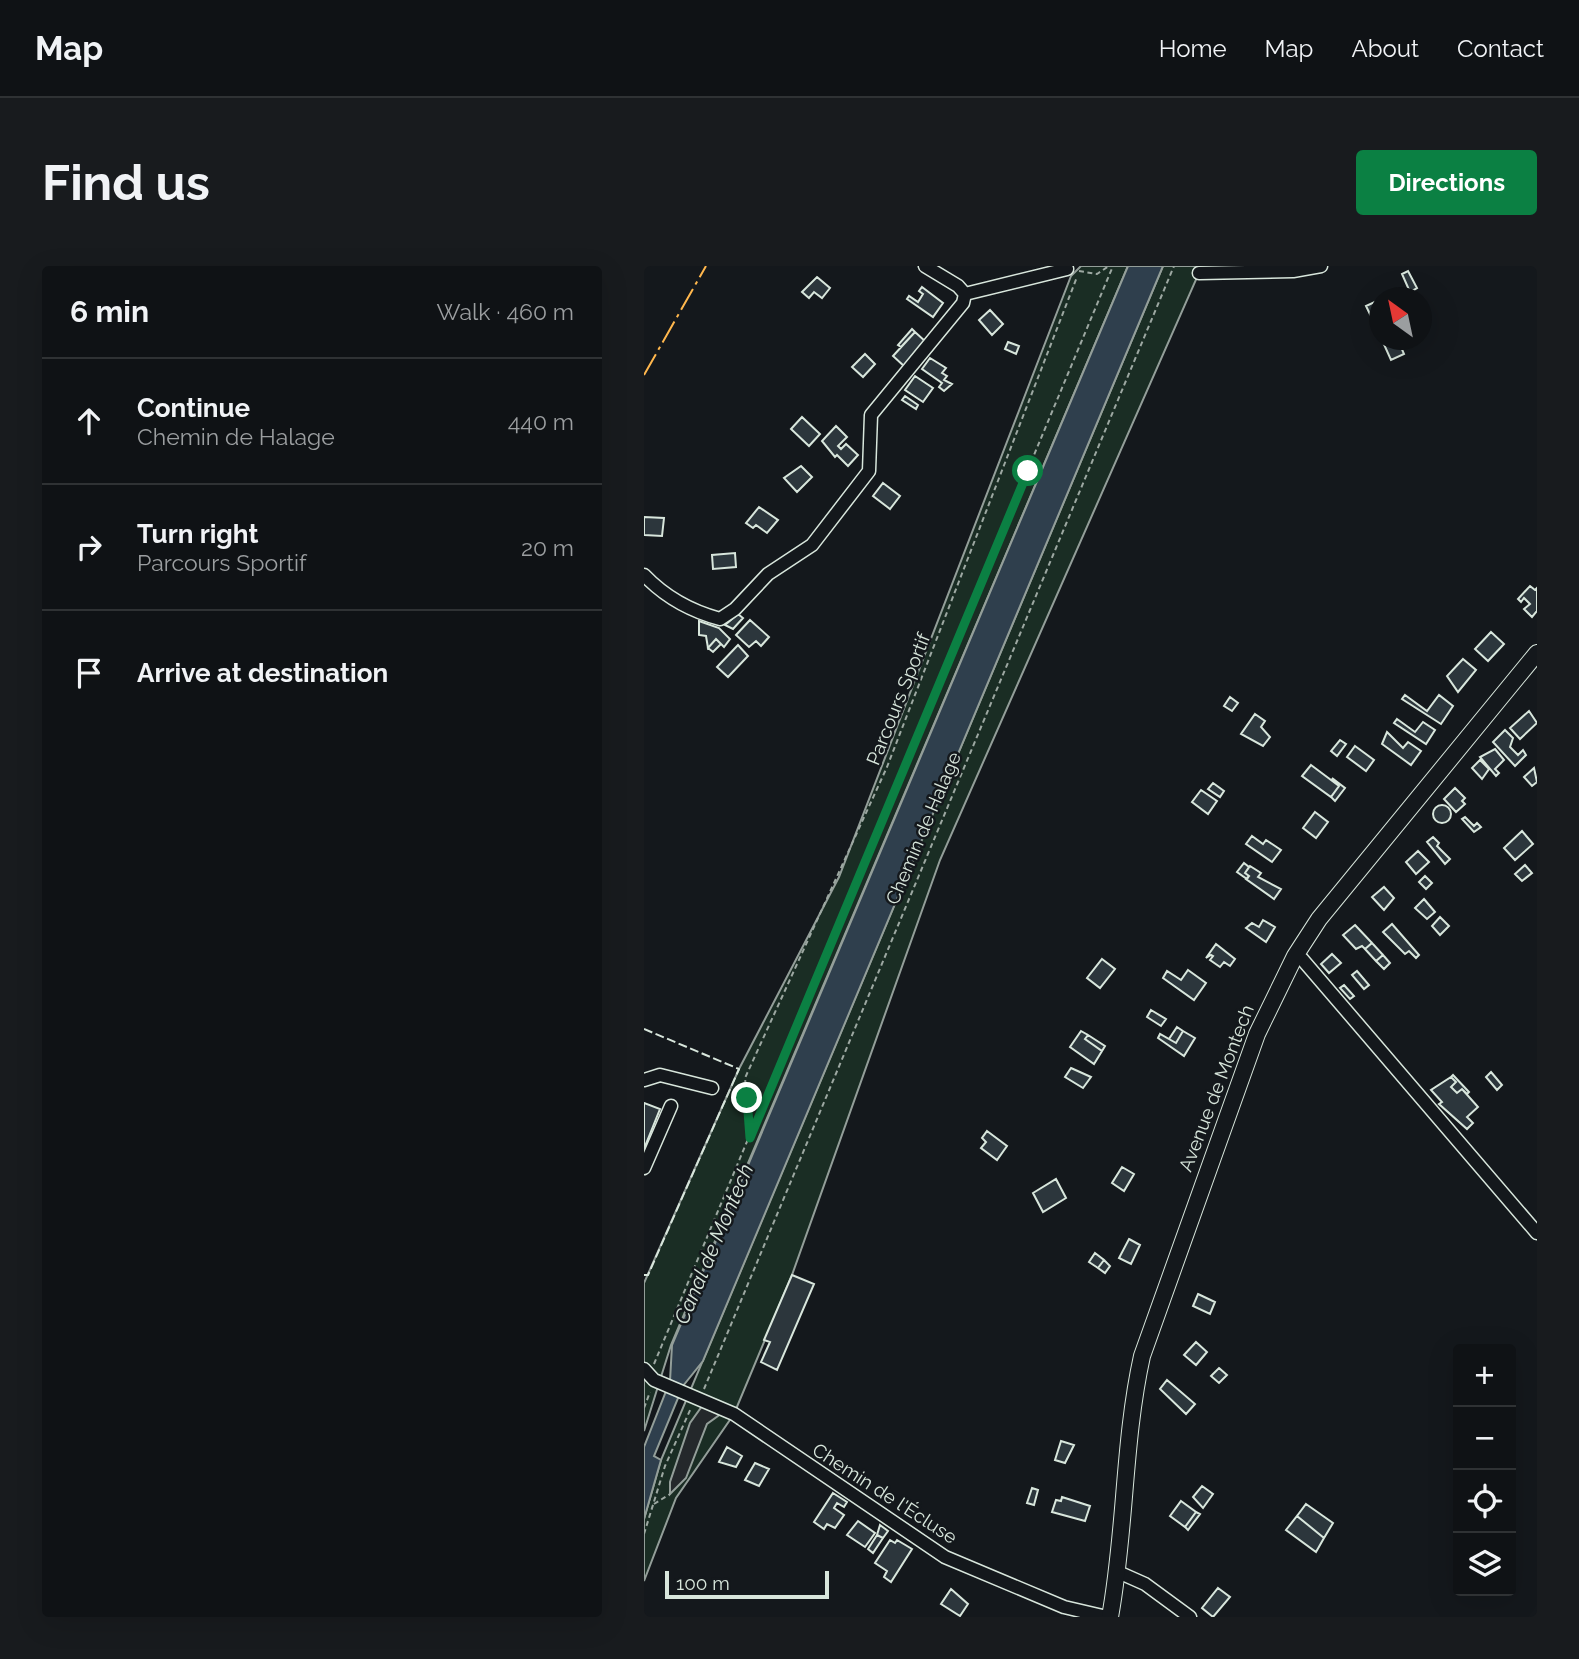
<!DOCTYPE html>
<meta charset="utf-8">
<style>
:root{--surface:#0f1215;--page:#181b1e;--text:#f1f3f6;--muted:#9b9ea0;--line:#2f3234;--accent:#0b8043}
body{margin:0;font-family:Raleway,sans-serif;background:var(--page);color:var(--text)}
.controls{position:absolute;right:21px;bottom:21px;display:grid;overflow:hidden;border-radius:7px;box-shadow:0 7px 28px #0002}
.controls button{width:63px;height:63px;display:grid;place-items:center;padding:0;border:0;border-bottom:2px solid var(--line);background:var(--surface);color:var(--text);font:35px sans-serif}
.compass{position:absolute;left:725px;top:21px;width:63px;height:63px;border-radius:50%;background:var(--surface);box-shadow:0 7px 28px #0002;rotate:327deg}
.scale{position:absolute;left:21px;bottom:18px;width:164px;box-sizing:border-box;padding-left:7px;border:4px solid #d8e6dc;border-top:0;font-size:19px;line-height:24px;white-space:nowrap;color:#d8e6dc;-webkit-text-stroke:5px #14181c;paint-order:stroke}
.stop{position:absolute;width:21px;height:21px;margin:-16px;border:5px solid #0b8043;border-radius:50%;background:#fff}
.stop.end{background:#0b8043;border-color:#fff;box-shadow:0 2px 7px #0008}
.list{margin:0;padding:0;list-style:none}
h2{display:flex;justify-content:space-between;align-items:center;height:91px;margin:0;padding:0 28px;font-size:30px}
h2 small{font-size:23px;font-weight:400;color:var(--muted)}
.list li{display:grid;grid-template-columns:46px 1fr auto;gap:21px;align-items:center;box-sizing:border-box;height:126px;padding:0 28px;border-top:2px solid var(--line)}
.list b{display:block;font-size:26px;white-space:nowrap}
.list p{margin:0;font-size:23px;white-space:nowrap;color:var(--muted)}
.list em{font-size:23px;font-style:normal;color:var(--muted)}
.icon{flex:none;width:38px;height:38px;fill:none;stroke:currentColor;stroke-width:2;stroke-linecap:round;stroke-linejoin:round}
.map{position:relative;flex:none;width:893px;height:1351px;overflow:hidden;border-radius:7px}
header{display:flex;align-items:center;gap:42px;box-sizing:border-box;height:98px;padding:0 35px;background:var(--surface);border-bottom:2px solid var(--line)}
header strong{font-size:33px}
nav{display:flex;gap:38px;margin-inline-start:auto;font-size:24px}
.intro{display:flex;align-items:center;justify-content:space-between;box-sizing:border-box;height:168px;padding:0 42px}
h1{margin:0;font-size:49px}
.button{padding:18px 32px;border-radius:7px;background:var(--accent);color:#fff;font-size:24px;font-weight:700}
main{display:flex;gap:42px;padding:0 42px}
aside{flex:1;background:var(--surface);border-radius:7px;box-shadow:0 7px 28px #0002}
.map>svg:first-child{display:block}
.green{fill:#1a2d24;stroke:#939e99;stroke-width:2}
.parking{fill:#24282b;stroke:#939e99;stroke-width:2}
.water{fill:#2f3f4d;stroke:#939e99;stroke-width:2}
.building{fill:#2c363c;stroke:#d8e6dc;stroke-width:2}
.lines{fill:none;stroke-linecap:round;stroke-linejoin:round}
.minor-casing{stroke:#d8e6dc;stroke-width:15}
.major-casing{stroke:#d8e6dc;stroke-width:18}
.path{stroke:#9da8a2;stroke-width:2;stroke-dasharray:5 3.5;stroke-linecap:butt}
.minor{stroke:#14181c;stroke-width:12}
.major{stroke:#14181c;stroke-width:16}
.fence{stroke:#d8e6dc;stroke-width:2;stroke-dasharray:9 3.5;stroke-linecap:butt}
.power{stroke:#ffb74d;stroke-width:2;stroke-dasharray:24 5 3.5 5;stroke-linecap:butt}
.route{stroke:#0b8043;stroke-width:9}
.labels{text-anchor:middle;stroke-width:5;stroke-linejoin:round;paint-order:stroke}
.street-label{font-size:19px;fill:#d8e6dc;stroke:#14181c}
.water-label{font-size:21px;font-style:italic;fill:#d8e6dc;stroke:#14181c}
</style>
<header>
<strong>Map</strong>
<nav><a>Home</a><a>Map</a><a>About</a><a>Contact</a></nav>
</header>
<div class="intro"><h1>Find us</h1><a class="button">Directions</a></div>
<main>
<aside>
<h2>6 min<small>Walk · 460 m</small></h2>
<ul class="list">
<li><svg class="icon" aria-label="ahead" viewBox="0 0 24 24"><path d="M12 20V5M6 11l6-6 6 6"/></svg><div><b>Continue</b><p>Chemin de Halage</p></div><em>440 m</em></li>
<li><svg class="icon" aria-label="right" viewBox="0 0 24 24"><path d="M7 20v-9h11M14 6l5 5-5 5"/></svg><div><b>Turn right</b><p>Parcours Sportif</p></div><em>20 m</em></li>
<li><svg class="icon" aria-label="arrive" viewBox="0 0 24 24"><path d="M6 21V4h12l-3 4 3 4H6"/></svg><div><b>Arrive at destination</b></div></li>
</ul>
</aside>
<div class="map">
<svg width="893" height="1351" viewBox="0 0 893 1351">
<rect width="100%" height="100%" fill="#14181c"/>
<!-- green -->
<path class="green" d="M437,0h47l-457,1079 -27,86v-148l95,-214 100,-192 232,-601z
M519,0h39l-262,594 -148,415 -58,139 -58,84 -32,83v-62l17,-59z"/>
<!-- parking -->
<path class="parking" d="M61,1136l20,9 -18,13 -21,54 -16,16v-12l20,-59z"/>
<!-- water -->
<path class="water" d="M484,0h35l-460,1095 -20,25 -29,70 7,4 -17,59v-72l26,-66 2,-36z"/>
<!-- building -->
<path class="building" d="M764,5l9,17 -7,4 -8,-18z
M173,11l13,11 -8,10 -8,-6 -5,6 -7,-6z
M278,21l21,16 -10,14 -26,-18 2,-3 9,6 5,-8 -4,-3z
M735,34h1v35l-14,-29z
M346,44l13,14 -11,11 -13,-15z
M268,63l3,3 -14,15 -3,-2z
M271,66l11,10 -22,24 -11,-10z
M738,74h16l6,14 -13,6z
M364,76l11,4 -3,8 -11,-5z
M221,88l10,10 -12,13 -11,-10z
M286,92l16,10 -4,5 5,3 -3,4 8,4 -8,7 -5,-4 3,-4 -20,-14z
M271,110l18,12 -10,14 -18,-12z
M261,130l13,9 -2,4 -14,-9z
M158,151l18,17 -11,12 -18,-17z
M192,160l11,11 -9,9 3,3 5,-5 12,11 -10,11 -11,-11 -2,2 -13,-16z
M157,200l11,11 -15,15 -13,-14z
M239,217l17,13 -10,13 -17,-13z
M115,241l19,13 -11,13 -11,-8 -3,3 -7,-5z
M0,251l20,1 -2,18 -18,-1z
M91,287l1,14 -23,2 -1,-14z
M886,320l5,4 2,-2v23l-5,6 -8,-8 6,-5 -6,-6 -3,4 -3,-3z
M94,348l5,4 -10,11 -8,-4z
M106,354l19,17 -8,9 -5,-5 -7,6 -13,-12z
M55,355l20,7 11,11 -6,8 -8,-8 -8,9 -2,-12 -7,-1z
M847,366l13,12 -16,17 -13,-12z
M72,373l5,5 -8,8 -5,-4z
M94,379l10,11 -20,21 -11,-10z
M819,393l13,11 -18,22 -11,-16z
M761,429l22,16 12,-16 14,11 -12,18 -39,-25z
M586,431l8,6 -6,8 -8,-5z
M885,445l8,12 -17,16 -10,-11z
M611,448l10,7 -4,6 9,10 -7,9 -22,-12z
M753,453l18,13 8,-10 12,8 -9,14 -32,-21z
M861,464l8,8 -3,9 8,8 5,-5 3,5 -11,11 -22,-24z
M743,466l16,16 5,-6 13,9 -10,14 -29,-21z
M696,474l6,4 -9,12 -6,-5z
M711,480l19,14 -8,11 -19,-14z
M851,483l9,11 -9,9 4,4 -3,3 -16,-19z
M836,494l9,9 -7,10 -10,-11z
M667,499l28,21 -8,11 -29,-21z
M890,502l3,14 -5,4 -8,-9z
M688,512l13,10 -10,13 -4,-4 8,-11z
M569,517l11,8 -4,6 -12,-8z
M811,522l10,10 -3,3 3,3 -9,8 -12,-13z
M557,524l16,11 -9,13 -16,-12z
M789 548a9 9 0 1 1 18 0a9 9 0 1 1-18 0Z
M671,546l13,10 -12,16 -13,-10z
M821,551l9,9 3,-3 4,4 -7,5 -12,-13z
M878,565l11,13 -18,16 -11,-12z
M608,570l11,8 3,-4 15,10 -9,12 -26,-18z
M789,571l6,6 -2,3 13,13 -5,5 -18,-22z
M774,585l11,11 -13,12 -10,-12z
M600,597l5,4 -4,6 4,3 -2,3 -10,-7z
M881,599l7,8 -10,8 -7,-7z
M606,600l11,7 -3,4 23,12 -7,10 -28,-20 3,-3 -4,-3z
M781,610l7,7 -6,6 -7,-7z
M740,621l10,11 -10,12 -12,-13z
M780,633l11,13 -8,7 -12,-11z
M796,651l9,9 -9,9 -8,-9z
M619,654l12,7 -9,15 -20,-14 6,-5 7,4z
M748,658l27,31 -3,3 -7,-7 -4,3 -22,-22z
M711,659l17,18 -7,6 -3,-3 -6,3 -13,-14z
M728,677l11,12 -7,6 -11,-12z
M572,678l19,15 -5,7 -6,-4 -4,5 -10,-7 3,-4 -2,-1 -5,3z
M688,688l9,9 -12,10 -8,-9z
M739,689l7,8 -6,6 -8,-8z
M458,693l13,10 -15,19 -13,-10z
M544,704l18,13 -12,17 -31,-22 4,-7 14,9z
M713,705l12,14 -5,4 -12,-14z
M700,719l10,11 -4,3 -10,-11z
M507,744l15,9 -5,7 -14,-9z
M533,761l6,4 -7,12 -7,-4z
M437,765l7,4 -3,4 17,12 -8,13 -24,-17z
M539,765l12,7 -11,18 -26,-18 2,-4 16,9z
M444,769l17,11 -3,5 -17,-12z
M427,802l20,9 -8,11 -18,-11z
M847,806l11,13 -5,5 -11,-13z
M809,809l16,17 -2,2 -5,-5 -5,4 -6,-6 5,-5 -5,-5z
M807,811l5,5 -5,5 6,6 5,-4 16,18 -11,10 6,6 -6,6 -28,-25 3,-2 -11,-12z
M0,837l16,6 -16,40z
M343,865l20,15 -10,14 -16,-12 5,-6 -4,-4z
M478,901l12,7 -10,17 -12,-8z
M412,913l10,19 -23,14 -10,-19z
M485,973l11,6 -9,19 -12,-6z
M451,987l9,7 -6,8 -9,-6z
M460,994l6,6 -5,7 -7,-5z
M148,1009l22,9 -37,86 -16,-8 9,-20 -6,-2z
M554,1028l17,8 -5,12 -17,-8z
M552,1076l11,10 -11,13 -12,-10z
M575,1102l8,7 -8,8 -8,-7z
M523,1114l28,24 -9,10 -26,-25z
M417,1175l13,4 -9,18 -10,-3z
M83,1181l15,9 -6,11 -17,-5z
M111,1197l14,6 -10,17 -14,-6z
M558,1220l11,8 -10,14 -10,-11z
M388,1222l6,2 -4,15 -7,-2z
M189,1227l14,9 -3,5 -7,-4 -3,5 10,7 -9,13 -8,-4 -3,5 -10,-7z
M418,1231l28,9 -5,15 -33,-9 4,-12 5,1z
M537,1235l15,11 -11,15 -15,-11z
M662,1238l27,19 -9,15 -27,-22z
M552,1246l4,2 -12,16 -3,-3z
M653,1250l27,22 -8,14 -30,-22z
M214,1255l17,12 -10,14 -18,-12z
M236,1259l8,6 -5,7 -6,-3z
M233,1269l6,3 -10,15 -5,-4z
M246,1274l5,3 2,-3 15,9 -21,33 -7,-5 3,-6 -12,-8z
M574,1322l12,9 -17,20 -11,-9z
M307,1323l17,15 -8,12 -19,-12z"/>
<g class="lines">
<defs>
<path id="minor" d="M281,0l33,20 7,8 102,-25
M555,7l94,-2 28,-5
M0,309c21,22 46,36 76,44l15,-10 33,-35 44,-29 57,-74 2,-56 92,-112 2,-9
M651,690l7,3 235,274
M0,814l16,-5 52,13
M0,902l27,-62
M0,1103l10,11 80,34 211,143 119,50 43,10
M474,1306l27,12 45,33"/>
<path id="major" d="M466,1351c16,-87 13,-175 32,-261l115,-322 38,-78 24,-37 218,-266"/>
</defs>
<!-- minor casing -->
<use href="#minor" class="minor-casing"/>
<!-- major casing -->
<use href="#major" class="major-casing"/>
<!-- path -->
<path class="path" d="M435,5l18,3 12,-8
M106,870l-5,-58 142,-311 190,-490
M10,1098l459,-1098
M60,1123l470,-1123
M0,1142l6,-16
M10,1238l16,-10
M0,1268l21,-68 26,-58"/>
<!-- minor -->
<use href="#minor" class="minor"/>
<!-- major -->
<use href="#major" class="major"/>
<!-- fence -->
<path class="fence" d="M0,763l95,40 -91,206h-4"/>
<!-- power -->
<path class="power" d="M0,109l62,-109"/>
</g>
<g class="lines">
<!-- route -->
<path class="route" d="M103,832l3,40 278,-667"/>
</g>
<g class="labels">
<!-- street labels -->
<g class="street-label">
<text transform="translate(254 433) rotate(-68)" y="7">Parcours Sportif</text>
<text transform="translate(279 562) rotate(-67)" y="7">Chemin de Halage</text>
<text transform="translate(572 822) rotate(-69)" y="7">Avenue de Montech</text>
<text transform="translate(241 1227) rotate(33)" y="7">Chemin de l'Écluse</text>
</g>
<!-- water labels -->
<g class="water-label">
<text transform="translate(70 978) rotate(-67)" y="7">Canal de Montech</text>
</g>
</g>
</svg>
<div class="controls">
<button>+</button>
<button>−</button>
<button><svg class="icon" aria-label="locate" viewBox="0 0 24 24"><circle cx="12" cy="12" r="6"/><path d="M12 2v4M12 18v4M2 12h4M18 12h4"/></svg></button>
<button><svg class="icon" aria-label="layers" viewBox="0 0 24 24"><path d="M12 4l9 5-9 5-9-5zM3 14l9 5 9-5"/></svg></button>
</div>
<svg class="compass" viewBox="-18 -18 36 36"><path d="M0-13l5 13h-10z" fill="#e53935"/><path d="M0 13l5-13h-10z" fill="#9b9ea0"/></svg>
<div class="scale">100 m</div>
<div class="stop" style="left:384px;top:205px"></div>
<div class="stop end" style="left:103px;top:832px"></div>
</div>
</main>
